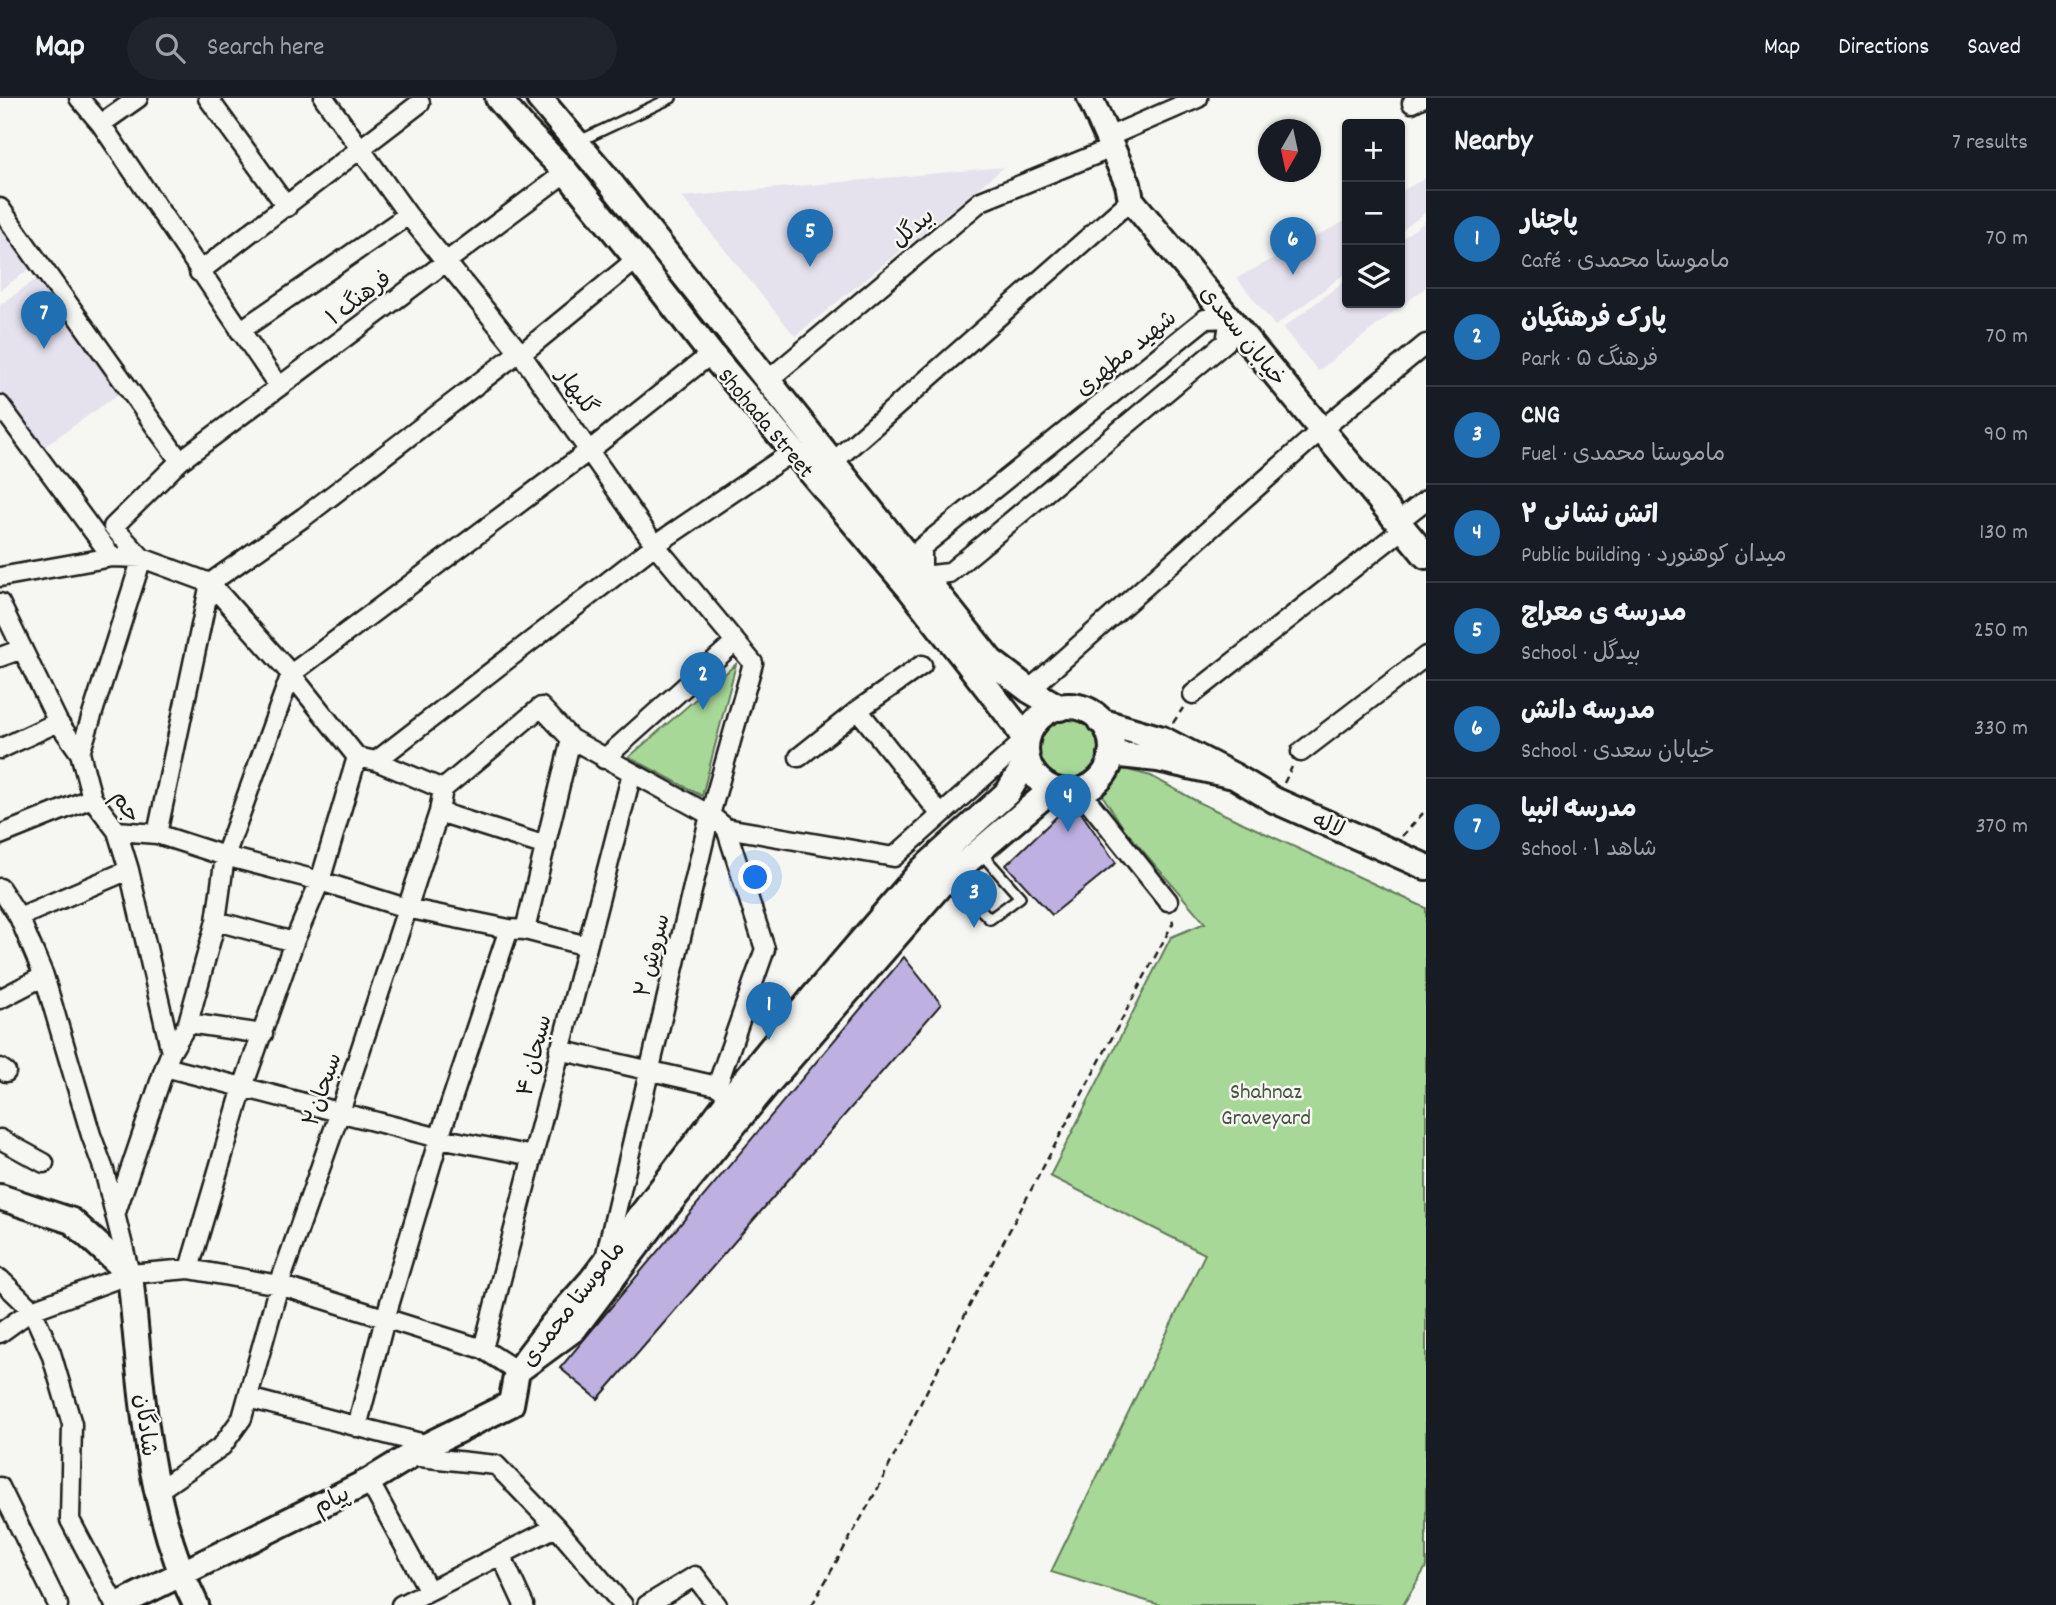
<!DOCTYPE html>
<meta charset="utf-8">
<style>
:root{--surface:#171b24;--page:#20242c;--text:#f1f3f6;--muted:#9ea1a6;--line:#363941;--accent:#1f6fb2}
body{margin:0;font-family:Dekko,"Playpen Sans Arabic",sans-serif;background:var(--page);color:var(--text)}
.controls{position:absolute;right:21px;top:21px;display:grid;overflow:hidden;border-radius:7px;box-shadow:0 2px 5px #0004}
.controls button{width:63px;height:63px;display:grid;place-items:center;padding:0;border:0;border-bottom:2px solid var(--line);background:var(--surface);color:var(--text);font:35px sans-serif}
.compass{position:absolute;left:1258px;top:21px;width:63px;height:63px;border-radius:50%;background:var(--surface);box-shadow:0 2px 5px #0004;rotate:189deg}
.you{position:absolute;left:756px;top:780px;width:24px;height:24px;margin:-18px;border:5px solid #fff;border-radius:50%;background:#1a73e8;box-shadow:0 0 0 10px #1a73e833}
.badge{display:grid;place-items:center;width:46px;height:46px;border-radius:50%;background:var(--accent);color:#fff;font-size:23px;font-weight:700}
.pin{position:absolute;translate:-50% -58px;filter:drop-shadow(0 2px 4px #0008)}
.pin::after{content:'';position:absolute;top:37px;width:24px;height:21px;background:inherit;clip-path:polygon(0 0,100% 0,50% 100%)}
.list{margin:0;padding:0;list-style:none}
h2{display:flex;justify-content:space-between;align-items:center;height:91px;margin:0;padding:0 28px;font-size:30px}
h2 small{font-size:23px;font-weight:400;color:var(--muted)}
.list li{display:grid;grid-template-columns:46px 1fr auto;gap:21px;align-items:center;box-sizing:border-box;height:98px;padding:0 28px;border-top:2px solid var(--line)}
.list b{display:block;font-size:26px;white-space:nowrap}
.list p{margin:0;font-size:23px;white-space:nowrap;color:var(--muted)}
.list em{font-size:23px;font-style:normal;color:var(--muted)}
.icon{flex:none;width:38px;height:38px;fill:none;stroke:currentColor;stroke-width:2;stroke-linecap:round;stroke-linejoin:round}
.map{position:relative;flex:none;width:1426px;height:1507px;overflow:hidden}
header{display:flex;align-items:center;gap:42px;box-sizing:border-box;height:98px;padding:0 35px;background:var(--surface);border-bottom:2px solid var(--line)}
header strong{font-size:33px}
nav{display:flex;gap:38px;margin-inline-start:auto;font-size:24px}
.search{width:490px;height:63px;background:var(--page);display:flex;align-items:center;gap:18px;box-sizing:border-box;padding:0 24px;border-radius:38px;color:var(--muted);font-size:26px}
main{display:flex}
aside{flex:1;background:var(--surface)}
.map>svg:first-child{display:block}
.built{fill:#e5e1ed}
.green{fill:#a8d898;stroke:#627a5a;stroke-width:2}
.building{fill:#beb0e1;stroke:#1c1c1c;stroke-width:2}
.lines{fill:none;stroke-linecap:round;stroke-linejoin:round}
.lane-casing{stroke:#1c1c1c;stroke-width:14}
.street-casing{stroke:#1c1c1c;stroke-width:23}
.secondary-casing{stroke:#1c1c1c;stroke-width:30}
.path{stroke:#1c1c1c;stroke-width:2.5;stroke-dasharray:7 5;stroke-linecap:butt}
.lane{stroke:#f6f6f2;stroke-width:9}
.street{stroke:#f6f6f2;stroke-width:18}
.secondary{stroke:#f6f6f2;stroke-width:24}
.labels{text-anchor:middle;stroke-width:5;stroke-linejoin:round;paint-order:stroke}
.street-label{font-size:23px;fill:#1c1c1c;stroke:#f6f6f2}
.park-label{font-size:23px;fill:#465441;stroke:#f6f6f2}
</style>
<header>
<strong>Map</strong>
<div class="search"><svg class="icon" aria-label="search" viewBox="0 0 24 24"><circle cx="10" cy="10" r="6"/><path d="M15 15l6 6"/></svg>Search here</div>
<nav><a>Map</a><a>Directions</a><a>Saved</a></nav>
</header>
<main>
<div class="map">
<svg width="1426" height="1507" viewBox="0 0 1426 1507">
<rect width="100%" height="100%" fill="#f6f6f2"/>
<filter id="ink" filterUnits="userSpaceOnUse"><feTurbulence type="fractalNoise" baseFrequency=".0143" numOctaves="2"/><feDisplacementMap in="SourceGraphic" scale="14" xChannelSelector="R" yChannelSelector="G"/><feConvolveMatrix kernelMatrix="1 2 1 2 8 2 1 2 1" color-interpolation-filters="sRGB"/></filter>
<g filter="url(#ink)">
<!-- built -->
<path class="built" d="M1004,69l-209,169 -113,-139z
M1426,80v34l-26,20v-40z
M1347,122v52l-72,54 -38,-48z
M1426,123v66l-108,84 -35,-43 64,-49v24h53v-63z
M0,126l31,44 -31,22z
M38,180l82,115 -82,58 -38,-53v-93z"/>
<!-- green -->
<path class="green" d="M736,566l-34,132 -73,-39z
M1038 650a30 30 0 1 1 60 0a30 30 0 1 1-60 0Z
M1124,671l27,7 49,27 226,105v659l-23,38h-243l-109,-33 154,-318 -155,-78 121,-239 34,-14 -81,-94 -20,-31 -2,-10 5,-8z"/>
<!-- building -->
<path class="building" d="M1073,703l43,62 -64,52 -46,-50z
M904,859l37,47 -343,395 -38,-31z"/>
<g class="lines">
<defs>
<path id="lane" d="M577,44l94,-44
M943,786l31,19 16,16 30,-22 -40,-45"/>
<path id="street" d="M79,0l22,26 178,263
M208,0l79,109
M324,0l84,117 113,139 134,191 98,118 -43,152 -105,443
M1412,5l10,-5
M101,26l37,-26
M1108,39l90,-39
M0,110l180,253
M199,174l221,-169
M1230,220l-4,24 -277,231 -27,3v-29l283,-228z
M240,233l168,-116
M521,256l116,-95
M767,283l214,-180 131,-53
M0,307l112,152
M833,364l298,-262
M1399,423l27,-21
M0,479l112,-20 30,1 68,25 81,91 66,83 19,4 67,28
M0,505l58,119 22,31 12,45 25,33 12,39 42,182
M0,559l22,-8
M1029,592l292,-260 105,-86
M1193,596l211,-166
M858,612l83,105
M0,651l58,-27
M1301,654l125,-96
M80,655l62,-195 -29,-31 67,-66 386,-289
M799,659l59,-47 64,-45
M604,661l131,-117
M376,663l279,-216 137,-93
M1080,693l88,110
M439,714l107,34
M726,730l168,29 131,-117
M117,733l40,3 68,22 95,25 86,27 103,21 16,1 62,16
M157,736l53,-251 94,-66 215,-165
M0,737l92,-37
M0,790l19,29 25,59 47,159 13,35 26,104
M19,819l110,-47
M216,823l78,21
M525,832l46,-191
M0,901l44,-23
M188,925l75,11
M559,952l158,36 8,6
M165,969l274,71 94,18
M0,970l6,4
M0,1041l44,24
M115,1117l50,-148 6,-15 17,-29 28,-102 9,-65 66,-182 299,-224 121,-96
M189,1171l54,-182 51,-145 26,-61 37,-124
M0,1181l32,31 19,43 21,71 -2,96 45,85
M0,1235l32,-23 98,-36 59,-5 90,16 204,64 34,22
M483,1251l149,-576
M248,1300l180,47
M357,1329l28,-108 54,-181 70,-209
M410,1358l86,9 60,62 67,78
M369,1383l60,110
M0,1389l58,118
M156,1394l66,-46 20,-28 37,-133 61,-173 99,-300 4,-23 98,-82 30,32 139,76 16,13 39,121 -48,137
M501,1457l23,50
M401,1507l155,-78
M647,1507l48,-29 22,29"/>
<path id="secondary" d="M498,0l26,31 42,43 71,87 74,95 198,234 105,134 11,18 1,12
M539,0l66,78 386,485 38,29 31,18
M1090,0l38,86 3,16 295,356
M1026 651a43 43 0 1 1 86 0a43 43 0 1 1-86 0Z
M1100,623l62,18 72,37 -76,-17 -47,-5
M1027,663l-19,31 -86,78 -109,127 -82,100 -140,184 -39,44 -35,46 57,-42 91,-120 100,-122 177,-204 110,-94
M1234,678l40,24 152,67
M0,1099l72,24 58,53c12,112 15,229 66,331
M118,1507l251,-124 59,-36 83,-41 6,-33"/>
</defs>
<!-- lane casing -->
<use href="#lane" class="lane-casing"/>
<!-- street casing -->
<use href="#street" class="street-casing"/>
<!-- secondary casing -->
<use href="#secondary" class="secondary-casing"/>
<!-- path -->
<path class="path" d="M1173,625l10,-15
M1284,685l8,-16
M1402,738l24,-26
M812,1507l65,-115 95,-189 201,-378 -1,-5"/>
<!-- lane -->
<use href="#lane" class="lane"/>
<!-- street -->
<use href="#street" class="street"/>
<!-- secondary -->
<use href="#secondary" class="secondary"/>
</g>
</g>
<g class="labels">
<!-- street labels -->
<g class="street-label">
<text transform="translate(912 129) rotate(-40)" y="8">بیدگل</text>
<text transform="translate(358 199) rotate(-37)" y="8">فرهنگ ۱</text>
<text transform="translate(1244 237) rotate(51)" y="8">خیابان سعدی</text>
<text transform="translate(1125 254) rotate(-39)" y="8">شهید مطهری</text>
<text transform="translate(578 293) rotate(54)" y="8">گلبهار</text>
<text transform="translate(767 324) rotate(50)" y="8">Shohada Street</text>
<text transform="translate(127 708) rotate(58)" y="8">جم</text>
<text transform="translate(1329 726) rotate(24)" y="8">لاله</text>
<text transform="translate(651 857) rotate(-76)" y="8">سروش ۲</text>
<text transform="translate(533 957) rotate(-76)" y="8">سبحان ۴</text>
<text transform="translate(321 991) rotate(-71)" y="8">سبحان۲</text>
<text transform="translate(572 1205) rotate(-52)" y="8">ماموستا محمدی</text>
<text transform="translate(147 1327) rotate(83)" y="8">شادگان</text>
<text transform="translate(331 1401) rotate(-26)" y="8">پیام</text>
</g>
<!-- park labels -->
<g class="park-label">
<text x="1266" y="1000">Shahnaz<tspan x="1266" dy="26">Graveyard</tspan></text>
</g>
</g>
</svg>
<div class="controls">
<button>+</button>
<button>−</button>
<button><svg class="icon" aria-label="layers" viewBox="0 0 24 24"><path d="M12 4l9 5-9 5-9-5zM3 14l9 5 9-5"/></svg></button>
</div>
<svg class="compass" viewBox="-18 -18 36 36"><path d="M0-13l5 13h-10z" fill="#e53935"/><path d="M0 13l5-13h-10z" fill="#9ea1a6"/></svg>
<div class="you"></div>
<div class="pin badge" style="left:769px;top:942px">1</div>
<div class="pin badge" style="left:703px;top:612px">2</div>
<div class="pin badge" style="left:974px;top:830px">3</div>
<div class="pin badge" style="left:1068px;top:734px">4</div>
<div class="pin badge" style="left:810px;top:169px">5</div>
<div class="pin badge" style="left:1293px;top:177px">6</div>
<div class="pin badge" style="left:44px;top:251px">7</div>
</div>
<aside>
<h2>Nearby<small>7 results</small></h2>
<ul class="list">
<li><span class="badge">1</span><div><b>پاچنار</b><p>Café · ماموستا محمدی</p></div><em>70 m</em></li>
<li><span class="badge">2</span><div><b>پارک فرهنگیان</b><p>Park · فرهنگ ۵</p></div><em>70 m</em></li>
<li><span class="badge">3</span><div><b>CNG</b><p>Fuel · ماموستا محمدی</p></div><em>90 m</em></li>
<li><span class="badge">4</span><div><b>اتش نشانی ۲</b><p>Public building · میدان کوهنورد</p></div><em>130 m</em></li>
<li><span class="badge">5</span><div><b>مدرسه ی معراج</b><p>School · بیدگل</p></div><em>250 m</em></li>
<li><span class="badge">6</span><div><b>مدرسه دانش</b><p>School · خیابان سعدی</p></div><em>330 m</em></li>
<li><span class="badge">7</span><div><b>مدرسه انبیا</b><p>School · شاهد ۱</p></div><em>370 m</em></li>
</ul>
</aside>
</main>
